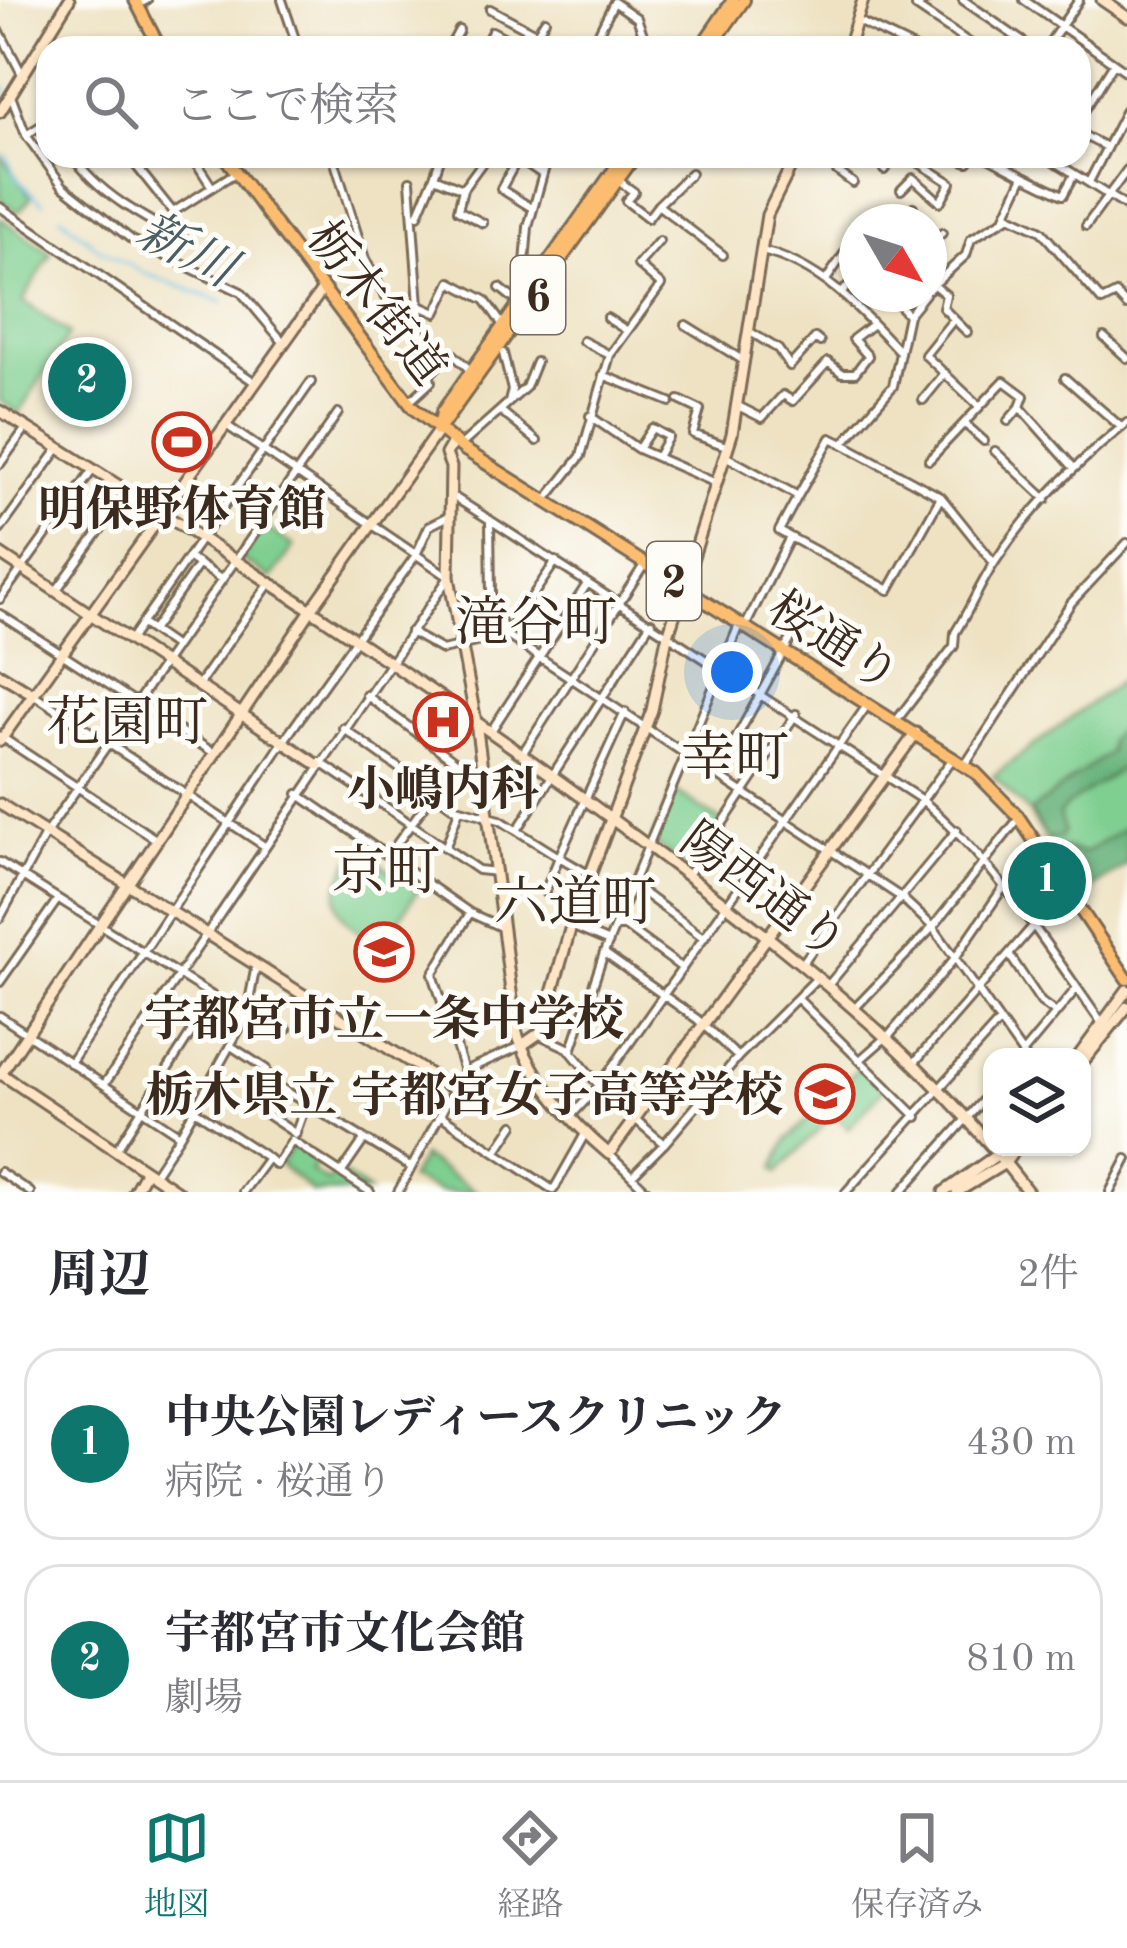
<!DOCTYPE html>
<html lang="ja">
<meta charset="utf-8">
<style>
:root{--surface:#fff;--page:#f7f7f7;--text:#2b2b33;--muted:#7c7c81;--line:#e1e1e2;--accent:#0f766e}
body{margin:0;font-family:"Old Standard TT","Noto Serif JP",serif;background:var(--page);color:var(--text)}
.controls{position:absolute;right:36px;bottom:36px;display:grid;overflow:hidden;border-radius:24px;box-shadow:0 3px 9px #0004}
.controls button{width:108px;height:108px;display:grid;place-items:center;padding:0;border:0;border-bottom:3px solid var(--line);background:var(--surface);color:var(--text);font:60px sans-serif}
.compass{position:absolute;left:839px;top:204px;width:108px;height:108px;border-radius:50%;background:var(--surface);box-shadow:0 3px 9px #0004;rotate:129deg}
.you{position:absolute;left:732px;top:672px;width:42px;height:42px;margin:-30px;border:9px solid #fff;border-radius:50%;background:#1a73e8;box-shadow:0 0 0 18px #1a73e833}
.badge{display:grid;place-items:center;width:78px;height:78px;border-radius:50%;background:var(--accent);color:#fff;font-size:39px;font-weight:700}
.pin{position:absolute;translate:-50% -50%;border:6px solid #fff;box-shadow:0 3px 12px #0006}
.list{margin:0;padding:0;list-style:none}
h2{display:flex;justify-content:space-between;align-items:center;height:156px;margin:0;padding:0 48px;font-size:51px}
h2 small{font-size:39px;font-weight:400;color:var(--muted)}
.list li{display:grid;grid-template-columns:78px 1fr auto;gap:36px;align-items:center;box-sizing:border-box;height:192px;margin:0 24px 24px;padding:0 24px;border:3px solid var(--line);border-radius:36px}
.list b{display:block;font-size:45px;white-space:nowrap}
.list p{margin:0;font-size:39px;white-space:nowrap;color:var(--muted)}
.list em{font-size:39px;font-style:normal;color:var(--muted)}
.icon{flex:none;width:66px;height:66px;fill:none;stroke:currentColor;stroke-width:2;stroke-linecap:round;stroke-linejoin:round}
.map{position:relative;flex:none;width:1127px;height:1192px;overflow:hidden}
.search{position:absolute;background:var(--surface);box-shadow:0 3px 9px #0004;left:36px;right:36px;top:36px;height:132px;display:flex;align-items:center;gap:30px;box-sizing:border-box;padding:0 42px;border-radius:36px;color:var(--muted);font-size:45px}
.sheet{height:588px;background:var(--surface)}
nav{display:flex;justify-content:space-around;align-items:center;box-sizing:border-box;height:168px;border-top:3px solid var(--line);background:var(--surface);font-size:33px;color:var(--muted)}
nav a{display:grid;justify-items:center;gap:6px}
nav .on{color:var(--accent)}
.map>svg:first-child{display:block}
.green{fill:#7ecf90;stroke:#5c7c57;stroke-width:3}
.forest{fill:#66b27a;stroke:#506e4c;stroke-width:3}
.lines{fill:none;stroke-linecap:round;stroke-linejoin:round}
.stream{stroke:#65bfe2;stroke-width:3}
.street-casing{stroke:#7a6a57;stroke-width:12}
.secondary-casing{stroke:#7a6a57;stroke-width:15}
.primary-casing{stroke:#7a6a57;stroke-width:16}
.street{stroke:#fff;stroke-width:6}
.secondary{stroke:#fee5c5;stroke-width:9}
.primary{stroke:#fcbd6f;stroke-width:10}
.labels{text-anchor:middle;stroke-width:10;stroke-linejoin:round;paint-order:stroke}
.shield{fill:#fdfcf7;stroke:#75695f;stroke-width:3}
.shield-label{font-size:45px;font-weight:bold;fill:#3b2a1e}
.street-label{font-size:48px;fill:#3b2a1e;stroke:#fdfcf7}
.poi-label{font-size:48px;font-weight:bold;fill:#3b2a1e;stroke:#fdfcf7}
.water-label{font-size:51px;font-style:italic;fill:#4a5e63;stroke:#fdfcf7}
.quarter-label{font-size:54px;fill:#3b2a1e;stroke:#fdfcf7}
</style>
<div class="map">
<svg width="1127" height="1192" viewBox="0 0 1127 1192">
<rect width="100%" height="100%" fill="#fdfcf7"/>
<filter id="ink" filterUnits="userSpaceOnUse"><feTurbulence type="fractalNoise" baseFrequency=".00833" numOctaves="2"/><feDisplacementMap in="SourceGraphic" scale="24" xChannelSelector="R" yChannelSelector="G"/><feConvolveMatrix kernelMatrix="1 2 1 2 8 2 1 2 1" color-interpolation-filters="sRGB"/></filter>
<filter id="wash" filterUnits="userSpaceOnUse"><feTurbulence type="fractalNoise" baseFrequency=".004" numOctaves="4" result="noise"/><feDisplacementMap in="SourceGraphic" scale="48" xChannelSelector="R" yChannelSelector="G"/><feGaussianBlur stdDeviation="2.7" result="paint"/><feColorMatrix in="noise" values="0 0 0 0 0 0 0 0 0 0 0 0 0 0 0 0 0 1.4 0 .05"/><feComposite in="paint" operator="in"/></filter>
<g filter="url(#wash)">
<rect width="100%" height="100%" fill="#eee2c2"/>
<!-- green -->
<path class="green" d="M0,155l31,42 -12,15 -19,-12z
M0,218l51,35 -28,48 46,33 -50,79 -19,-12z
M263,526l31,20 -23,33 -30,-20z
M1127,676v188l-44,31 -54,-82 -36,-37z
M673,790l49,32 -33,47 -37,-27z
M358,849l60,41 -37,58c-50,-33 -57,-48 -23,-99z
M859,1067l24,23 -35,38 -25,-24z
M818,1109l10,11 -50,52 -4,-4 13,-28z
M294,1143l24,16 -7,12 17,11 8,-12 33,22h-57l-32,-28z
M422,1157l55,35h-36l-32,-13z"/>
<!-- forest -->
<path class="forest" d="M1127,720v44l-62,43 -6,8 5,16 -4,7 -13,1 -16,-28 78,-59v-12z
M1127,826v38l-44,31 -23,-35 4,-11 21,4z"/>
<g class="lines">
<!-- stream -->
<path class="stream" d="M0,81l7,11
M6,155l10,23 27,25
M60,216l38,32 46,25 80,30"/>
</g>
</g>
<g filter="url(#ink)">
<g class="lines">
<defs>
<path id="street" d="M282,0l16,48
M926,0l-10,7 61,41
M963,0l69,48
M1024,0l103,72
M143,2l4,-2
M490,9l47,25
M858,21l56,27
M0,32l23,44
M530,44l15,-24
M449,48l10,-18
M483,48l9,-17 15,8
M567,48l7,-8
M591,48l23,-46 23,16 11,30
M1046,48l33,-48
M11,96l15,39 37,51 69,54 109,52 43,51
M1079,119l35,-56
M1079,133l27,14
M26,135l22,-14
M73,156c25,38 73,63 112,84
M127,156l10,11
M154,156l-17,11 36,45 62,-39
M192,156l20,31
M333,156l32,103 22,40 35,37 9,46 -23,21
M851,156l-14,15 16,12
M951,156l17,6 5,-6
M986,156l38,20
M1046,156l81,51
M518,158l-17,31 31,19
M518,158l24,16
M884,170l12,-14
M691,173l-33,32 65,50
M434,177l7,-21
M410,181l11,152
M619,181l15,11 -8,9 22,17 10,-13
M1089,182l38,-74
M463,189l24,-33
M901,190l12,-12 27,24 11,-19 -43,-27
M0,207l256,176
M418,215l16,-38 29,12 -5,21 25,13
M1005,216l19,-40 39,19 11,-20
M901,222l12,-15
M1086,226l41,-56
M929,246l13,-13
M153,249l10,-21
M762,251c58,14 97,57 136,99
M826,280l31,-45
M935,286l11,9 -3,13 11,11 -29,36 54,51
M500,288l20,16
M929,289l37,-34 5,-16 39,-23 31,15 61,70 14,-7 11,12
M527,291l-4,-3 5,-61 20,-71
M842,293l15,-19
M889,294l19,21
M420,306l16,7 15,-31 34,18 17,24
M607,318l19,12
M954,319l13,13
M686,325l58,36
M752,333l26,16 12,17 25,-28 5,4
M1104,337l23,21
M583,341l27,14
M503,353l9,37 -3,12
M432,372l19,-20 18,17
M603,375l67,27
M1065,378l56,49
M679,400l21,10 -7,24 33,12
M923,400l22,-27
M738,406l24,12 21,-23 10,6 35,-39 14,11h13l13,-17 -15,-17 20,-15
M501,411l36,30
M590,416l48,33 78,34
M1008,421l12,-14
M964,423l20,18
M460,446l66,-59 10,-25
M638,449l14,-21 16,9 -11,20
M995,451l51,48
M727,457l71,39 33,-58 12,6 50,-58 15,-71 17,-21
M929,460l75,-79 20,15 -4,11 54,61
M0,464l26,-36
M451,495l39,25 1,76 15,39 396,263 31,29 92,130
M798,496l-19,35 110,59 52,-93 -98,-53
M941,497l53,66
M546,500l35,-44 29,-101 51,-70 -23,-20 21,-24
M490,520l432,280c74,63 125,146 181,225
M0,530l59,-82
M189,558l32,21
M56,591l71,-98
M0,599l92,-128
M0,614l214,139
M142,624l32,22
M746,625l44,-88
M152,631l47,-67
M410,632l32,18 64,-15 50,-74
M130,640l181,-258
M199,684l70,-100
M33,694l230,151
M366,695l90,67 26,8
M896,721l58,-75 1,-13c15,-24 26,-51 42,-74 34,-52 82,-98 130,-136
M343,728l110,79 47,13 59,37 66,-145
M491,731l96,-147
M0,736l157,104
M522,754l122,-189
M320,762l158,108 19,2
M965,765l106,-162 56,-60
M718,771l91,-165
M298,794l172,119 33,15
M518,829l133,-207
M446,846l13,-36
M388,856l68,-94
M0,862l246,155 41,12
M688,875l108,-161
M633,885l71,53
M545,892l14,-35 31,18
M0,918l46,-85 292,-420
M571,926l38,16
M615,927h11l56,41
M604,953l93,66 41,38
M1010,956l31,46 15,11
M804,961l150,-204
M0,982l58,-83
M830,983l127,-153
M797,998l120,119
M855,1008l78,-81 86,-109
M0,1016l104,69 345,-508 -223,-152
M540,1035l28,13 37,45 59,51 74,-87 80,-80
M888,1037l67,-79 48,-70
M231,1046l35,23 -5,7 150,91
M571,1051l33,-98 135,-328
M1022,1054l55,-66
M860,1060l25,-22
M70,1063l213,-321 133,-187 13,-29 22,-11
M914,1063l153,-176
M464,1071l-31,-97 37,-61
M269,1081l-15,25 42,28
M104,1085l76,50 -27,41
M196,1111l72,47
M440,1115l113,75
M570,1117l30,-32 266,-378
M180,1135l66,-118 10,-52
M295,1135l11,-31
M116,1150l98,-153
M496,1152l18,-27
M609,1154l39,38
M0,1172l30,20
M342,1172l22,-32
M633,1175l31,-31
M554,1189l31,-55
M243,1192l25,-34 8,7 16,-24 78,51
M398,1192l66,-121 57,-25
M846,1192l153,-170
M901,1192l91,-102
M1110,1192l17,-33"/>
<path id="secondary" d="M1102,0l25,17
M848,48l15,-48
M0,112l69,-112
M0,411c218,136 434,275 640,429 141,105 281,211 388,352
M453,442l-7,12 5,13 -2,110 27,145 40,308c14,47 56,93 93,124l307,-421
M0,554l318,211
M0,674l33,20
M0,741l322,-451
M0,804l453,285
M521,1046l20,-14 30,-106 81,-216 14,-68 66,-208 35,-219 29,-59
M1078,1057l49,-67
M1082,1063l45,-56
M0,1073l178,119
M0,1075l311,-465 127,-179
M134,1192l12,-21
M944,1192l64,-45
M957,1192l48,-29 12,-16"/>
<path id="primary" d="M135,0l25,48
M700,48l33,-48
M710,48l34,-48
M224,156l189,252 52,42 511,323 41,42 110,164
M439,428l3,-16 182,-256
M438,431l197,-275"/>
</defs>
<!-- street casing -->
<use href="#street" class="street-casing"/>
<!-- secondary casing -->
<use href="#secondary" class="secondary-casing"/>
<!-- primary casing -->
<use href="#primary" class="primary-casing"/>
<!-- street -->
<use href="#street" class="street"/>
<!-- secondary -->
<use href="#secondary" class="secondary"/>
<!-- primary -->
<use href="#primary" class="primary"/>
</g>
</g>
<!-- icons -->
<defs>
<symbol id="stadium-ring" viewBox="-11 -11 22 22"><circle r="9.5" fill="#fdfcf7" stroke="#c8321e" stroke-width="1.5"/><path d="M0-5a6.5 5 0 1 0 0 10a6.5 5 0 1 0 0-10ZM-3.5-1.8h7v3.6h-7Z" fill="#c8321e"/></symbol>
<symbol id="hospital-ring" viewBox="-11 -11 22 22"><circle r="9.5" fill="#fdfcf7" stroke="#c8321e" stroke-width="1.5"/><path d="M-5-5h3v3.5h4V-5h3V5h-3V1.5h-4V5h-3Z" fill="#c8321e"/></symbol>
<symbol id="school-ring" viewBox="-11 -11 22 22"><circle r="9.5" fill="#fdfcf7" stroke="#c8321e" stroke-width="1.5"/><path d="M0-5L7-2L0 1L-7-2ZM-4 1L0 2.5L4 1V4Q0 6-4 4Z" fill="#c8321e"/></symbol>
</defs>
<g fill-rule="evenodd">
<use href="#stadium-ring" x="149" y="409" width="66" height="66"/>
<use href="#hospital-ring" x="410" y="689" width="66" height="66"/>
<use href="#school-ring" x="351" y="919" width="66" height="66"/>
<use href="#school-ring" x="792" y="1061" width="66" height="66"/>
</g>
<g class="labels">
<!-- shield labels -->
<g class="shield">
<rect x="511" y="256" width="54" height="78" rx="9"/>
<rect x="647" y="542" width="54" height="78" rx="9"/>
</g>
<g class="shield-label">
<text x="538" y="311">6</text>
<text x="674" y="597">2</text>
</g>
<!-- street labels -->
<g class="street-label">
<text transform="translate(378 302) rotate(52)" y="17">栃木街道</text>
<text transform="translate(835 640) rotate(32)" y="17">桜通り</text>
<text transform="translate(765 890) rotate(37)" y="17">陽西通り</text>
</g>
<!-- poi labels -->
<g class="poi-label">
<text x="182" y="525">明保野体育館</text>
<text x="443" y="805">小嶋内科</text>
<text x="384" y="1035">宇都宮市立一条中学校</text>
<text x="783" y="1111" text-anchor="end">栃木県立 宇都宮女子高等学校</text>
</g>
<!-- water labels -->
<g class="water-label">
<text transform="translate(187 248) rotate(27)" y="18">新川</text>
</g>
<!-- quarter labels -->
<g class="quarter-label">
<text x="536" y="640">滝谷町</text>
<text x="127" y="740">花園町</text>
<text x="735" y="775">幸町</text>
<text x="386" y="889">京町</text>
<text x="575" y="920">六道町</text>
</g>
</g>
</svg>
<div class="controls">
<button><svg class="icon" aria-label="layers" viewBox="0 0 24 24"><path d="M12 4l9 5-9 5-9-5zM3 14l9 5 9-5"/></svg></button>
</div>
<svg class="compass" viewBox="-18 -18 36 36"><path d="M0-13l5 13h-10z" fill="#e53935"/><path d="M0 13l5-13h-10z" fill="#7c7c81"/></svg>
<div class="you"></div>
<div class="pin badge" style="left:1047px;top:881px">1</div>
<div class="pin badge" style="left:87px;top:382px">2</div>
<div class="search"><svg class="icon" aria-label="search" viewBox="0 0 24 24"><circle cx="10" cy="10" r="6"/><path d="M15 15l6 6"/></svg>ここで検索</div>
</div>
<section class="sheet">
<h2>周辺<small>2件</small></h2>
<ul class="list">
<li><span class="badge">1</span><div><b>中央公園レディースクリニック</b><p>病院 · 桜通り</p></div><em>430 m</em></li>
<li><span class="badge">2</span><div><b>宇都宮市文化会館</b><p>劇場</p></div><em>810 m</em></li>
</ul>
</section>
<nav>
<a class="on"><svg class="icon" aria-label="map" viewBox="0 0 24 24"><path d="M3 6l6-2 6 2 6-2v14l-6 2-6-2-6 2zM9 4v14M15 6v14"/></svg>地図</a>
<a><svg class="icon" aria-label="directions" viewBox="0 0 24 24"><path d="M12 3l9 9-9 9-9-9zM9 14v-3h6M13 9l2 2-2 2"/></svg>経路</a>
<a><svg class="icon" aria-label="saved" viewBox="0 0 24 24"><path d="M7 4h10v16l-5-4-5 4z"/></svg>保存済み</a>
</nav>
